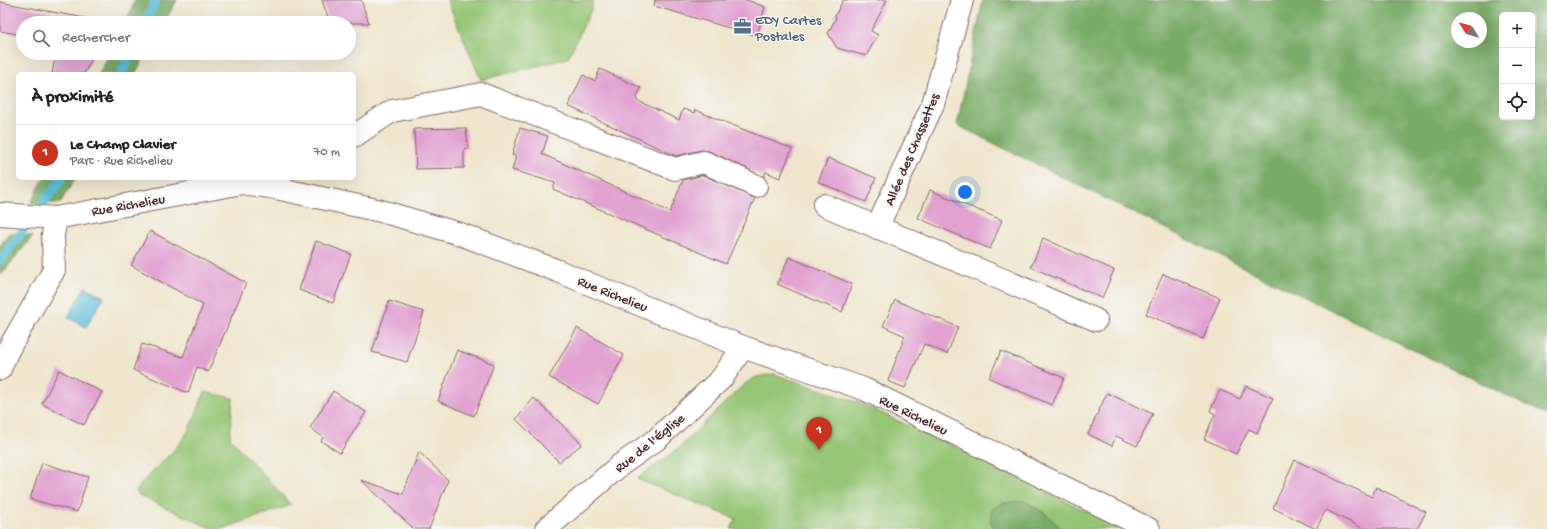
<!DOCTYPE html>
<html lang="fr">
<meta charset="utf-8">
<style>
:root{--surface:#fff;--page:#f6f6f6;--text:#222;--muted:#767676;--line:#e0e0e0;--accent:#c8321e}
body{margin:0;font-family:"Gochi Hand",sans-serif;background:var(--page);color:var(--text)}
.controls{position:absolute;right:12px;top:12px;display:grid;overflow:hidden;border-radius:6px;box-shadow:0 4px 16px #0002}
.controls button{width:36px;height:36px;display:grid;place-items:center;padding:0;border:0;border-bottom:1px solid var(--line);background:var(--surface);color:var(--text);font:20px sans-serif}
.compass{position:absolute;left:1451px;top:12px;width:36px;height:36px;border-radius:50%;background:var(--surface);box-shadow:0 4px 16px #0002;rotate:307deg}
.you{position:absolute;left:965px;top:192px;width:14px;height:14px;margin:-10px;border:3px solid #fff;border-radius:50%;background:#1a73e8;box-shadow:0 0 0 6px #1a73e833}
.badge{display:grid;place-items:center;width:26px;height:26px;border-radius:50%;background:var(--accent);color:#fff;font-size:13px;font-weight:700}
.pin{position:absolute;translate:-50% -33px;filter:drop-shadow(0 1px 2px #0008)}
.pin::after{content:'';position:absolute;top:21px;width:14px;height:12px;background:inherit;clip-path:polygon(0 0,100% 0,50% 100%)}
.list{margin:0;padding:0;list-style:none}
h2{display:flex;justify-content:space-between;align-items:center;height:52px;margin:0;padding:0 16px;font-size:17px}
h2 small{font-size:13px;font-weight:400;color:var(--muted)}
.list li{display:grid;grid-template-columns:26px 1fr auto;gap:12px;align-items:center;box-sizing:border-box;height:56px;padding:0 16px;border-top:1px solid var(--line)}
.list b{display:block;font-size:15px;white-space:nowrap}
.list p{margin:0;font-size:13px;white-space:nowrap;color:var(--muted)}
.list em{font-size:13px;font-style:normal;color:var(--muted)}
.icon{flex:none;width:22px;height:22px;fill:none;stroke:currentColor;stroke-width:2;stroke-linecap:round;stroke-linejoin:round}
.map{position:relative;flex:none;width:1547px;height:529px;overflow:hidden}
.search{position:absolute;background:var(--surface);box-shadow:0 4px 16px #0002;left:16px;top:16px;width:340px;height:44px;display:flex;align-items:center;gap:10px;box-sizing:border-box;padding:0 14px;border-radius:22px;color:var(--muted);font-size:15px}
.panel{position:absolute;background:var(--surface);box-shadow:0 4px 16px #0002;left:16px;top:72px;width:340px;height:108px;border-radius:6px}
.map>svg:first-child{display:block}
.green{fill:#95c675;stroke:#707250}
.forest{fill:#78ab66;stroke:#616548;fill-rule:evenodd}
.water{fill:#5dbfdb;stroke:#546f83}
.lines{fill:none;stroke-linecap:round;stroke-linejoin:round}
.stream{stroke:#5dbfdb;stroke-width:9}
.building{fill:#e1a1d1}
.minor-casing{stroke:#846564;stroke-width:24}
.minor{stroke:#fff;stroke-width:22}
.labels{text-anchor:middle;stroke-width:3;stroke-linejoin:round;paint-order:stroke}
.service-label{font-size:14px;fill:#4e5e75;stroke:#f6f6f2;text-anchor:start}
.street-label{font-size:14px;fill:#4a1f2b;stroke:#f6f6f2}
</style>
<div class="map">
<svg width="1547" height="529" viewBox="0 0 1547 529">
<rect width="100%" height="100%" fill="#f6f6f2"/>
<filter id="ink" filterUnits="userSpaceOnUse"><feTurbulence type="fractalNoise" baseFrequency=".025" numOctaves="2"/><feDisplacementMap in="SourceGraphic" scale="8" xChannelSelector="R" yChannelSelector="G"/><feConvolveMatrix kernelMatrix="1 2 1 2 8 2 1 2 1" color-interpolation-filters="sRGB"/></filter>
<filter id="wash" filterUnits="userSpaceOnUse"><feTurbulence type="fractalNoise" baseFrequency=".012" numOctaves="4" result="noise"/><feDisplacementMap in="SourceGraphic" scale="16" xChannelSelector="R" yChannelSelector="G"/><feGaussianBlur stdDeviation="0.9" result="paint"/><feColorMatrix in="noise" values="0 0 0 0 0 0 0 0 0 0 0 0 0 0 0 0 0 1.4 0 .05"/><feComposite in="paint" operator="in"/></filter>
<g filter="url(#wash)">
<rect width="100%" height="100%" fill="#efe6cd"/>
<!-- green -->
<path class="green" d="M447,0h146l-2,10 -23,48 -87,22z
M774,374l83,28 109,50 157,77h-392l5,-10 -99,-40 42,-31 63,-62 14,-9z
M205,392l28,6 -3,40 61,67 -69,24h-9l-73,-33 -4,-4c12,-21 33,-33 47,-53 10,-14 15,-31 22,-47z"/>
<!-- forest -->
<path class="forest" d="M135,0h42l-13,23h-38z
M983,0h564v415l-292,-142 -298,-148zM1502,15h30v102h-30zM1457,18h24v24h-24z
M110,53h37l-12,21h-36z
M44,178h32l-16,25h-29z
M9,233l24,3 -33,40v-30z
M1025,501l21,13 16,15h-69l-3,-10 2,-10 11,-6z"/>
<!-- water -->
<path class="water" d="M85,287l19,10 -18,30 -18,-10z"/>
<g class="lines">
<!-- stream -->
<path class="stream" d="M145,23l11,-23
M121,74l10,-21
M0,261l62,-83"/>
</g>
<g id="blocks">
<!-- building -->
<path class="building" d="M322,0h39l8,23h-39z
M655,0h92l18,7 -8,29 -103,-30z
M843,0h44l-16,31 7,4 -12,21 -29,-8 -9,-15 8,-15 -1,-2z
M0,2l63,12 49,9h-89v12l-23,-4z
M56,53h39l-11,21h-32z
M600,69l41,19 -5,12 43,20 4,-11 11,4 1,-3 97,39 -12,29 -14,-6 -2,5 -55,-26 -8,-1 -25,6 -108,-50 15,-31 12,6z
M466,128l2,20 -4,1v19l-48,1 -2,-40z
M520,128l28,8 -6,18 128,58 13,-32 20,-5 52,23 -29,66 -173,-75 2,-6 -43,-13 4,-14 -4,-1z
M828,158l48,20 -10,24 -48,-20z
M930,190l72,30 -12,29 -72,-31z
M150,231l96,52 -38,89 -11,-5 -9,26 -55,-23 9,-26 41,13 20,-52 -72,-40z
M1043,238l71,32 -12,28 -71,-31z
M316,241l35,13 -18,49 -34,-13z
M789,257l63,27 -10,28 -65,-28z
M1163,274l57,24 -17,41 -57,-25z
M895,300l63,27 -11,27 -23,-10 -19,44 -17,-7 17,-45 -22,-10z
M389,301l35,11 -17,50 -35,-10z
M577,328l47,27 -26,49 -49,-27z
M457,350l37,14 -20,52 -36,-15z
M1001,351l63,27 -12,27 -63,-27z
M59,370l43,22 -18,33 -42,-21z
M1246,386l27,12 -16,35 -8,-4 -13,25 -32,-15 11,-25 -5,-3 10,-21 20,9z
M333,391l33,21 -26,41 -19,-12 2,-4 -13,-9z
M1107,393l46,21 -16,32 -21,-10 -4,10 -24,-12z
M534,398l48,46 -23,18 -43,-43z
M419,452l29,28 -19,49h-15l-53,-49 42,14z
M1295,460l77,37 4,-10 50,25 -9,17h-53l-38,-19 -10,19 -43,-21z
M42,463l46,14 -11,35 -47,-13z"/>
</g>
</g>
<g filter="url(#ink)">
<use href="#blocks" fill-opacity="0" stroke="#846564" stroke-width="1"/>
<g class="lines">
<defs>
<path id="minor" d="M354,136l38,-25 89,-17 194,75 29,-7 52,24
M824,205l182,76 90,39
M0,214l56,4 186,-35 34,5 105,23 79,23 98,37 185,76 121,42 285,140
M877,228l56,-124 29,-104
M0,369l8,-19 46,-80 -1,-35 3,-17
M546,529l73,-63 38,-27 65,-61 21,-31"/>
</defs>
<!-- minor casing -->
<use href="#minor" class="minor-casing"/>
<!-- minor -->
<use href="#minor" class="minor"/>
</g>
</g>
<!-- icons -->
<defs>
<symbol id="office-bare" viewBox="-9 -9 18 18"><path d="M-6-3h4V-5.5h4V-3h4V5H-6ZM-1-4.5V-3h2v-1.5ZM-6 0V1H6V0Z" fill="#5c6f8a" stroke="#f6f6f2" stroke-width="2.5" paint-order="stroke"/></symbol>
</defs>
<g fill-rule="evenodd">
<use href="#office-bare" x="730" y="14" width="25" height="25"/>
</g>
<g class="labels">
<!-- service labels -->
<g class="service-label">
<text x="755" y="24">EDY Cartes<tspan x="755" dy="16">Postales</tspan></text>
</g>
<!-- street labels -->
<g class="street-label">
<text transform="translate(911 149) rotate(-67)" y="5">Allée des Chassettes</text>
<text transform="translate(128 204) rotate(-10)" y="5">Rue Richelieu</text>
<text transform="translate(613 293) rotate(22)" y="5">Rue Richelieu</text>
<text transform="translate(914 414) rotate(26)" y="5">Rue Richelieu</text>
<text transform="translate(649 442) rotate(-39)" y="5">Rue de l'Église</text>
</g>
</g>
</svg>
<div class="controls">
<button>+</button>
<button>−</button>
<button><svg class="icon" aria-label="locate" viewBox="0 0 24 24"><circle cx="12" cy="12" r="6"/><path d="M12 2v4M12 18v4M2 12h4M18 12h4"/></svg></button>
</div>
<svg class="compass" viewBox="-18 -18 36 36"><path d="M0-13l5 13h-10z" fill="#e53935"/><path d="M0 13l5-13h-10z" fill="#767676"/></svg>
<div class="you"></div>
<div class="pin badge" style="left:819px;top:450px">1</div>
<div class="search"><svg class="icon" aria-label="search" viewBox="0 0 24 24"><circle cx="10" cy="10" r="6"/><path d="M15 15l6 6"/></svg>Rechercher</div>
<section class="panel">
<h2>À proximité<small></small></h2>
<ul class="list">
<li><span class="badge">1</span><div><b>Le Champ Clavier</b><p>Parc · Rue Richelieu</p></div><em>70 m</em></li>
</ul>
</section>
</div>
